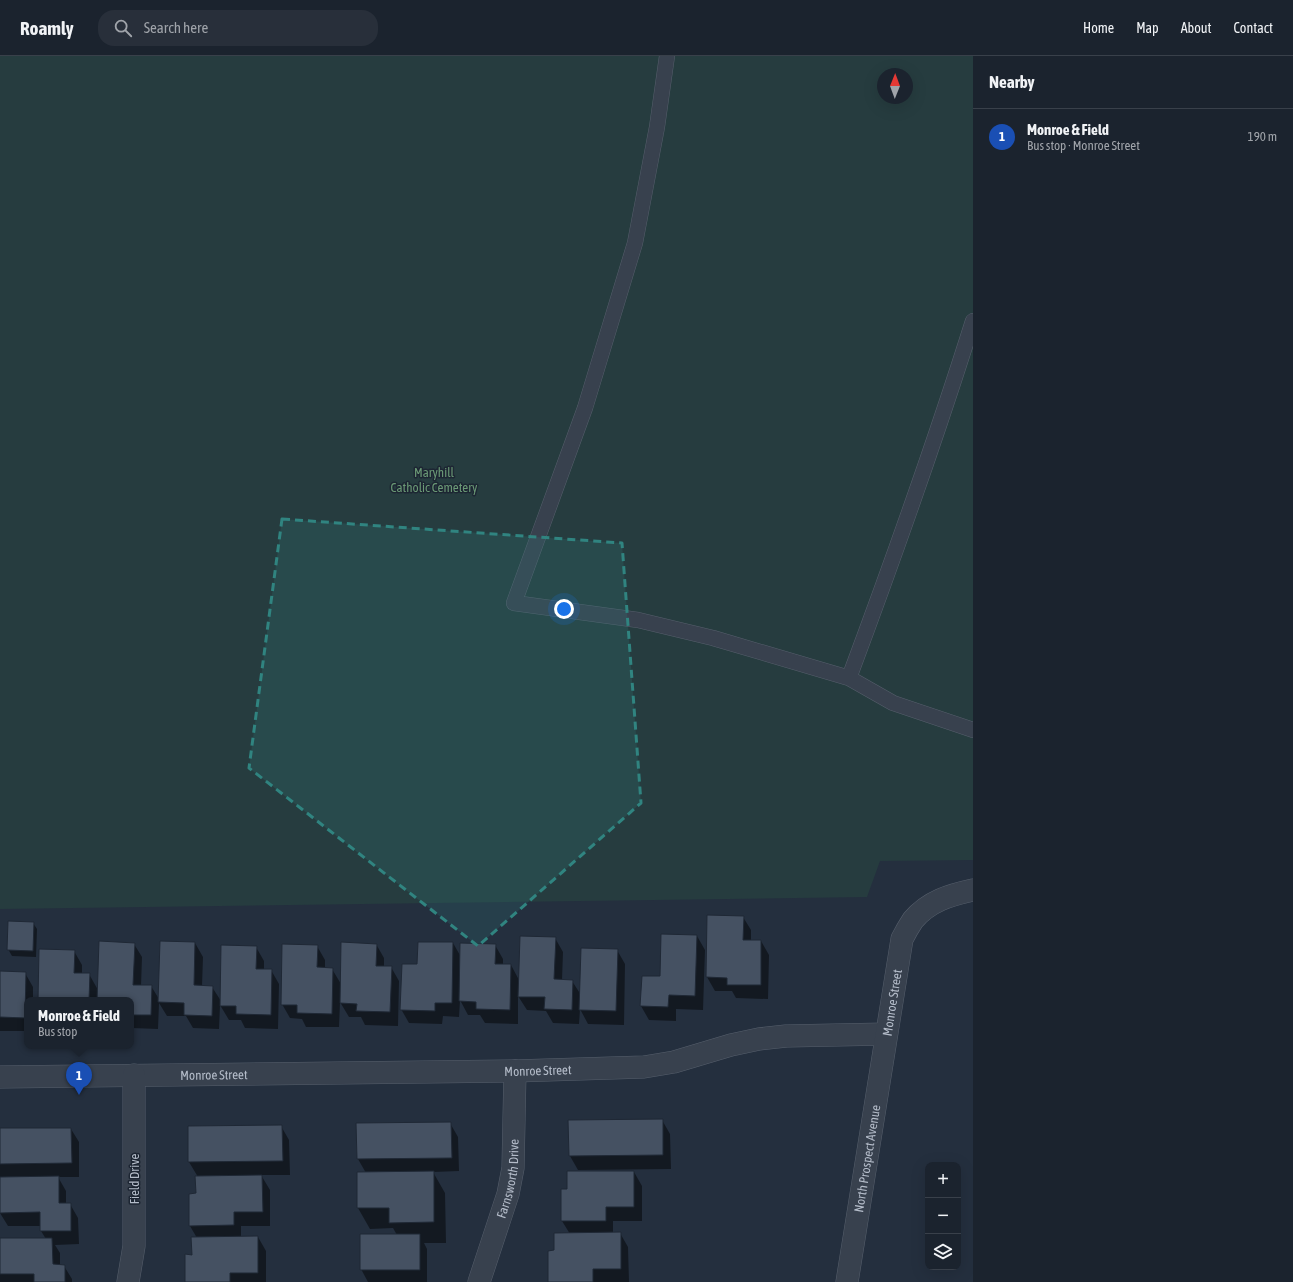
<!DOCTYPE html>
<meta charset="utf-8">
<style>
:root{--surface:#1b232e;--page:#282f3a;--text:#f1f3f6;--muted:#a0a4aa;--line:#39404a;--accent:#8ab4f8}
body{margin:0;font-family:"Asap Condensed",sans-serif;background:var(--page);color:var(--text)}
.controls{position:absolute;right:12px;bottom:12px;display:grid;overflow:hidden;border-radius:8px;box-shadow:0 4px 16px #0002}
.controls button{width:36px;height:36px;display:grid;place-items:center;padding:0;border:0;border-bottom:1px solid var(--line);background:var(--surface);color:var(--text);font:20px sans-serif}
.compass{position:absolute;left:877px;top:12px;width:36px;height:36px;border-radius:50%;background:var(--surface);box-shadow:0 4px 16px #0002;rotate:1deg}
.you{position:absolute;left:564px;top:553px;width:14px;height:14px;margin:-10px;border:3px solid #fff;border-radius:50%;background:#1a73e8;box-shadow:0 0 0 6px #1a73e833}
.badge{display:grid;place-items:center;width:26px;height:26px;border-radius:50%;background:var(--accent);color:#fff;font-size:13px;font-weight:700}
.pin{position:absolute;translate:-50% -33px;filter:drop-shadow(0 1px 2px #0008)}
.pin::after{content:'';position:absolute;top:21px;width:14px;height:12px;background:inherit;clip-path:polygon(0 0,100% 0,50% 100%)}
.popup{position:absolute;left:24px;top:941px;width:110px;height:52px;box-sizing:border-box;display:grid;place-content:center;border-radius:8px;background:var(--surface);filter:drop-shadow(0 1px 3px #0005);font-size:13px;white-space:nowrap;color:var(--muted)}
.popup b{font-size:15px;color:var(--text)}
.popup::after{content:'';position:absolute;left:50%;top:100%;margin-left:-8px;border:8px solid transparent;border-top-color:var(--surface)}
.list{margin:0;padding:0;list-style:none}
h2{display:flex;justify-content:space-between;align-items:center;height:52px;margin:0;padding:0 16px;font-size:17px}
h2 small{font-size:13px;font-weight:400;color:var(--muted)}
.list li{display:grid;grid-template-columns:26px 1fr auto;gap:12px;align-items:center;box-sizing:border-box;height:56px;padding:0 16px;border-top:1px solid var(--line)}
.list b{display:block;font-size:15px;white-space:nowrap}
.list p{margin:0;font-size:13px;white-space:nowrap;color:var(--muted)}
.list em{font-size:13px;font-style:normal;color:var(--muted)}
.icon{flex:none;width:22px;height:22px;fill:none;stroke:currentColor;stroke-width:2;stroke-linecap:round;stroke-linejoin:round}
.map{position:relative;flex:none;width:973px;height:1226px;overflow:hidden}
header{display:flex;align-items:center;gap:24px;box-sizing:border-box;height:56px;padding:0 20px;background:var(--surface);border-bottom:1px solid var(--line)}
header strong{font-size:19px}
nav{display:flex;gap:22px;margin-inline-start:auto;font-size:14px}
.search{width:280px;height:36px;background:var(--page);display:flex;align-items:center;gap:10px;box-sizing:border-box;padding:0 14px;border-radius:16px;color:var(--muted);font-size:15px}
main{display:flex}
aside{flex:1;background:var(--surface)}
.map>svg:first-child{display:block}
.green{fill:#263c3f;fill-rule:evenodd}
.shadow{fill:#0007}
.building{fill:#455162;stroke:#1f2835}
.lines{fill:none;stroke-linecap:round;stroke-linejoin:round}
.lane-casing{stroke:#565f6c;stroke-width:16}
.street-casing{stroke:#565f6c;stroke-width:23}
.lane{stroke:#38414e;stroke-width:15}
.street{stroke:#38414e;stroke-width:22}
.marked{fill:#308480;fill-opacity:0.2;stroke:#308480;stroke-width:3;stroke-dasharray:8 5;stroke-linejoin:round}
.labels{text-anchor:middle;stroke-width:3;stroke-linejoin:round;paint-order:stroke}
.park-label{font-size:13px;fill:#6b9a76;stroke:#1d2633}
.street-label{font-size:13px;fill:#b4bcc9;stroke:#1d2633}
</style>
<header>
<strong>Roamly</strong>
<div class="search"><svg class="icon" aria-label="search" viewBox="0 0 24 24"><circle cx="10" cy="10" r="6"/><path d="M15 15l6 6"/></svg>Search here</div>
<nav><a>Home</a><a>Map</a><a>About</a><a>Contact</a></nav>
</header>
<main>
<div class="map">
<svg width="973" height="1226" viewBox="0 0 973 1226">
<rect width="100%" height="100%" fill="#242f3e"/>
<!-- green -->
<path class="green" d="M0,0h973v804l-93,1 -13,36 -867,12zM883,18h24v24h-24z"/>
<!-- shadow -->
<path class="shadow" d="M708,860l35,1 8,13v11h10l8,14 -1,44 -32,-1 -4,-7h-17l-8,-14z
M33,867l4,6 -1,28 -24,-1 -4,-7z
M697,880l8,14 -2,60 -27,-1v12l-27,-1 -8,-14 20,-29z
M555,882l8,14 -1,28 10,1 9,14 36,-45 8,14 -1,61 -36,-1 -8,-15 -1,15 -26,-1 -7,-12 -19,-1 -9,-14v28l-33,-1 -5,-8h-12l-8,-15 -1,17 -16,-1 -1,8 -33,-1 -8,-14 52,-66 8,14 34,-12 8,14v6h8l8,15z
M195,887l8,14 -1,29 10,1 9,14 35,-54 8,14v9h7l8,14 -1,45 -33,-1 -4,-8h-12l-9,-15 -1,24 -26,-1 -7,-12h-19l-8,-13 -1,26 -26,-1 -1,-28h-92l35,-49 8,14v9h7l9,16 36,-46 8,13 -1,29h10l8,13z
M376,888l8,14v9h7l8,14 -1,45 -33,-1 -4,-8h-12l-9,-15 -1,25h-33l-4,-8 -12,-1 -8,-14 35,-58 8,14v8l7,1 9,15z
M0,916l25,1 8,14v13h-6v31h-27z
M662,1064l8,14 1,35 -93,1 -8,-14z
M450,1067l8,14 1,34 -26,1 12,21 1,50h-22l3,6v33h-59l-7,-13 36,-34 -4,-7 -23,1 -12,-21v-35h8l-8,-14z
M281,1070l8,14 1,35h-29l9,15v36h-29v12l17,-1 8,14v31h-80l11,-44 -7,-12 7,-32 1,-17 -9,-15z
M0,1073h71l8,13v35h-21l8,14v13h4l8,14 1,26 -24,1 5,8v12l4,1 8,13v3h-72v-43h46l-5,-8v-5h-33l-8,-13z
M634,1116l8,14v35h-29v12h7l8,14 1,35h-80l6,-31 15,-17 -8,-13 6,-31z"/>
<!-- building -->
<path class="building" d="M707,859l37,1 -1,24h18v45h-34v-7l-21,-1z
M8,865l26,1 -1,29 -26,-1z
M661,878l36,1 -2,61 -26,-1 -1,12 -28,-1 2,-30h18z
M520,880l36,1 -2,42 19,1 -1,30 -28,-1 1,-12h-27z
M99,885l36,2 -2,42h19l-1,30h-20v-15h-34z
M160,885l35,1 -1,43 19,1 -1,30 -28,-1v-12l-26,-1z
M341,886l36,2 -1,22h16l-2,46 -34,-1 1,-7 -17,-1z
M418,886h35l-1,61h-17v8l-35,-1 2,-46h15z
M460,887l36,1 -1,20h16l-1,46 -34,-1v-7l-17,-1z
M282,888l36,1 -1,22 16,1 -1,46 -35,-1v-8h-16z
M221,889l36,1 -1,23h16l-1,46 -35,-1v-8h-16z
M581,892l37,1 -2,62 -37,-1z
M39,893l36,1 -1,23h16l-1,27h-51z
M0,915l26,1 -1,46 -25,-1z
M663,1063v36l-94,1 -1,-36z
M451,1066l1,36 -95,1 -1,-36z
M282,1069l1,36 -95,1v-36z
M0,1072h71l1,35 -72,1z
M434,1115v51l-45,1v-15h-32v-36z
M567,1115h67v36h-28v14h-45v-32h6z
M262,1119l1,37h-29v13l-45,1v-32l7,-1 -1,-17z
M59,1120v27h12v28h-31v-19l-40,1v-36z
M621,1176v37h-28v13h-45v-31l6,-1v-17z
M360,1178h60v36h-60z
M258,1180v37h-28v9h-45v-28l7,1 -1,-18z
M0,1182h52l1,26 12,1v17h-31v-8h-34z"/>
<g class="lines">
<defs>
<path id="lane" d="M667,0l-10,71 -22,116 -50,165 -71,195 124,17 75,18 136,40 44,25 80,27
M849,622c44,-118 86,-236 124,-357"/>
<g id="street">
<path id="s1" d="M0,1021l515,-6 129,-4 30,-5 57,-17 28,-6 27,-3 100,-2"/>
<path d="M128,1226l6,-36v-171"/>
<path id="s2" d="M479,1226l29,-88 5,-26 2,-97"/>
<path id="s3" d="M847,1226l55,-343c3,-6 7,-13 11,-19 16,-19 37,-25 60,-30"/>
</g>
</defs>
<!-- lane casing -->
<use href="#lane" class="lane-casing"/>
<!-- street casing -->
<use href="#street" class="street-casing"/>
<!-- lane -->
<use href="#lane" class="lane"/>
<!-- street -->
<use href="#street" class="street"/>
</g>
<!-- marked area -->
<path class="marked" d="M282,463l340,24 19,260 -163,143 -229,-178z"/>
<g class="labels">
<!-- park labels -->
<g class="park-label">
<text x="434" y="421">Maryhill<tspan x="434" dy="15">Catholic Cemetery</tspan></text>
</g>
<!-- street labels -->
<g class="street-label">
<text dy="5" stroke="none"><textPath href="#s3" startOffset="283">Monroe Street</textPath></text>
<text dy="5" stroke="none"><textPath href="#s1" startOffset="538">Monroe Street</textPath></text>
<text dy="5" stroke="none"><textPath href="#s1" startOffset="214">Monroe Street</textPath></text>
<text dy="5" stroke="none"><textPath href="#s3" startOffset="125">North Prospect Avenue</textPath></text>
<text dy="5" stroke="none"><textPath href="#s2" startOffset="108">Farnsworth Drive</textPath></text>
<text transform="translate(134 1123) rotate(-90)" y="5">Field Drive</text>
</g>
</g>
</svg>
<div class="controls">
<button>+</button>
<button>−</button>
<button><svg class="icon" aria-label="layers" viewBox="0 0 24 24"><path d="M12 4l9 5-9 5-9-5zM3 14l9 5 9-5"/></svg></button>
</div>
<svg class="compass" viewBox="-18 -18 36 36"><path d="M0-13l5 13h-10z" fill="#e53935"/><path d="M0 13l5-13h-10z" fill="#a0a4aa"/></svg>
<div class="you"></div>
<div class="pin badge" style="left:79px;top:1039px;background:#1a4fb4">1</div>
<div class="popup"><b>Monroe &amp; Field</b>Bus stop</div>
</div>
<aside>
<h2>Nearby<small></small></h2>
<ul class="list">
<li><span class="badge" style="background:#1a4fb4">1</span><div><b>Monroe &amp; Field</b><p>Bus stop · Monroe Street</p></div><em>190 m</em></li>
</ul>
</aside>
</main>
